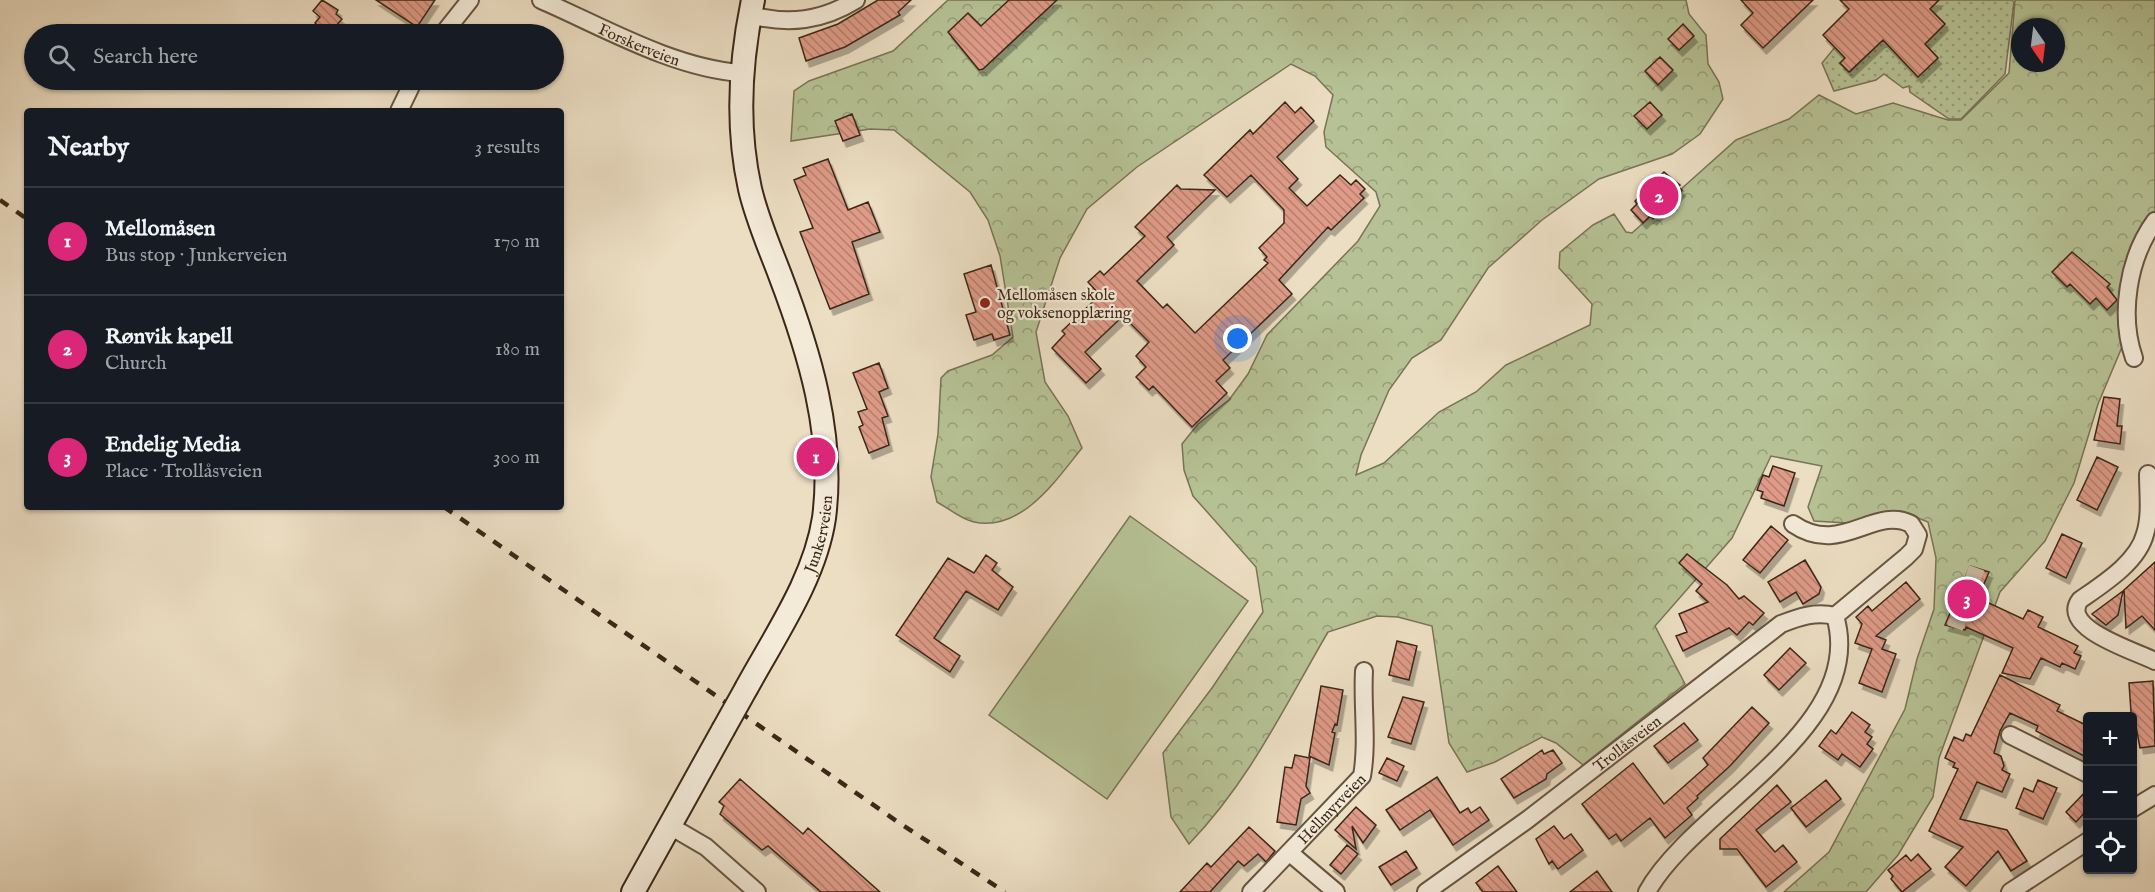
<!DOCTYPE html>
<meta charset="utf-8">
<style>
:root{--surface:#171b24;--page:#20242c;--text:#f1f3f6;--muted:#9ea1a6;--line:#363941;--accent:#db2777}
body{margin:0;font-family:"IM FELL English",serif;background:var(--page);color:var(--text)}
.controls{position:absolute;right:18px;bottom:18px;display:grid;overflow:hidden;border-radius:6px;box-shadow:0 2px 4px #0004}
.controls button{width:54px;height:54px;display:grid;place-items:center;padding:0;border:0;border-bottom:2px solid var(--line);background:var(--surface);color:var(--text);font:30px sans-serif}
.compass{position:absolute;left:2011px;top:18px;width:54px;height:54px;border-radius:50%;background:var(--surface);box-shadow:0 2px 4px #0004;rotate:166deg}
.you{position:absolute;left:1238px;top:339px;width:21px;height:21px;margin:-15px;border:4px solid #fff;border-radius:50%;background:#1a73e8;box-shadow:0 0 0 9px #1a73e833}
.badge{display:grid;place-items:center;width:39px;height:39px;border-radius:50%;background:var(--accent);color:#fff;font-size:20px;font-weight:700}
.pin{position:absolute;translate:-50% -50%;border:3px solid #fff;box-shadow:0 2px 6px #0006}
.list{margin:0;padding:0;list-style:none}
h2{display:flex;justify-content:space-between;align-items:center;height:78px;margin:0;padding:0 24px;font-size:26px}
h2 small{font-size:20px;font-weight:400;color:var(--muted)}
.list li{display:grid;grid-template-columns:39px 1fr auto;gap:18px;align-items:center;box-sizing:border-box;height:108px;padding:0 24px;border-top:2px solid var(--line)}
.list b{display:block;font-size:22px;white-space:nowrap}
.list p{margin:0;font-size:20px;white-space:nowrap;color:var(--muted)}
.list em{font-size:20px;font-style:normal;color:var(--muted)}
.icon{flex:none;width:33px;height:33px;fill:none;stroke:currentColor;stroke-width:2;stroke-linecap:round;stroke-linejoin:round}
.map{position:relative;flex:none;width:2155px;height:892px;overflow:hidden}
.search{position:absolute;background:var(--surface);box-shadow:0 2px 4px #0004;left:24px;top:24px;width:540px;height:66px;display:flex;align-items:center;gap:15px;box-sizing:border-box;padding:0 21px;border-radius:33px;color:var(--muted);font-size:22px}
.panel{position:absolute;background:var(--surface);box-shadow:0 2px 4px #0004;left:24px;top:108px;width:540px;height:402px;border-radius:6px}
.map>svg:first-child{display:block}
.grass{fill:url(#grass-dots);stroke:#787456;stroke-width:1.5}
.forest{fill:url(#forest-crowns);stroke:#787456;stroke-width:1.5;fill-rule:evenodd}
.garden{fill:#b6c295;stroke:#787456;stroke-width:1.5}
.building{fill:url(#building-back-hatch);stroke:#3b2717;stroke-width:1.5;filter:url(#shadow)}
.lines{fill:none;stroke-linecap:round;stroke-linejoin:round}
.street-tunnel{stroke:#c9b9a1;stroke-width:16;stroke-dasharray:16 8;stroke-linecap:butt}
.street-casing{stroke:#675542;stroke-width:20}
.secondary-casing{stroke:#3b2717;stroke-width:26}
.street{stroke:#f3ead8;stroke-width:16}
.secondary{stroke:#f3ead8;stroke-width:22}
.rail{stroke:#3b2717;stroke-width:4.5;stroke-dasharray:10 10;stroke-linecap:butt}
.secondary-bridge-casing{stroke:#3b2717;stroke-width:26;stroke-linecap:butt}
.secondary-bridge{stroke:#f3ead8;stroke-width:22}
.poi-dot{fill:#8f2418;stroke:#f3ead8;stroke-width:2}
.labels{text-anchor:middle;stroke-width:4.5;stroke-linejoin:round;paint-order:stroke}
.street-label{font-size:16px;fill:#3b2717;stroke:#f3ead8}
.poi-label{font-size:16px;fill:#3b2717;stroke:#f3ead8;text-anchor:start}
</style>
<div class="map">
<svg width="2155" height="892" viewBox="0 0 2155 892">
<defs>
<pattern id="grass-dots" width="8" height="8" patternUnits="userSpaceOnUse" patternTransform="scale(1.5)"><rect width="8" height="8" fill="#b6c295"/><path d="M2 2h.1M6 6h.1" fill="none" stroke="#959e79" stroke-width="1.8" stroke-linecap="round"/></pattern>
<pattern id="forest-crowns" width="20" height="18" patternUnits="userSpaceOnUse" patternTransform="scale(1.5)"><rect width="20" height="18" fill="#b6c295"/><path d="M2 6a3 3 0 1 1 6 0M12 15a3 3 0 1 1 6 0" fill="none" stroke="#959e79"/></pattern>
<pattern id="building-back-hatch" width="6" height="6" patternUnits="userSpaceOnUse" patternTransform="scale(1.5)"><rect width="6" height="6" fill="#df9b88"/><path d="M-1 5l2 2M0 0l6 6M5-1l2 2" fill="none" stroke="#b67e6e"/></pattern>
<filter id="shadow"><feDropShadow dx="3.5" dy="6" stdDeviation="0" flood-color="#0004"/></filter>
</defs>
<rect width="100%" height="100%" fill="#ecdec3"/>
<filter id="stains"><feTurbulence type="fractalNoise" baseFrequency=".00333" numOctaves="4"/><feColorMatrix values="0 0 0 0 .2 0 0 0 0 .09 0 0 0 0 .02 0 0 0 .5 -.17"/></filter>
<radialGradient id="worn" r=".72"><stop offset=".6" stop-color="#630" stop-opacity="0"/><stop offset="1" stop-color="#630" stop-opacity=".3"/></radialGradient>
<!-- grass -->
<path class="grass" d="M1937,0h75l2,2 -9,72 -44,45h-12l-39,-27 -1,-6 -6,2 -19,-14 -8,6 -42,11 -12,-28 13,-16 11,11 -6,6 10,8 33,-32 35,36 20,-18 -13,-14 20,-20 -14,-14 -17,15z"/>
<!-- forest -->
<path class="forest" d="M948,0h738l3,14 17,21 2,29 11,18 4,17 -23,35 -28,20 -73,25 -57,41 -54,48 -47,72 -29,18 -23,32 -28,65 -5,20 28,-12 55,-51 37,-20 30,-27 84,-40 2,-21 -33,-36 1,-16 33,-27 21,-11 12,18 6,1 104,-93 53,-21 30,-24 37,19 37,-11 55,17h13l48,-47 6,-73h140v212l-8,9 -22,53 -3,73 -24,57 -24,79 -29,58 -45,51 -61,166 -6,39 -35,58 -32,37h-82l45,-40 76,-143 12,-50 17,-50 2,-51 -8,-36 -27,-11 -54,12 -33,-2 -6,-14 14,-41 -51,-10 -39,82 -77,88 30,58 -102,81 -27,-22 -14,-6 -47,25 -28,10 -18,-29 -17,-117 -34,-9 -21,-1 -49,16c-45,77 -77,147 -139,212l-18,-27 -8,-64 49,-65 51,-76 -7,-45 -63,-71 -9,-26 -2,-26 16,-20 31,-24 19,-26 19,-39 91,-94 22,-35 -4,-14 -50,-45 -2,-15 9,-37 -18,-19 -24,-12 -154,103 -50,42 -27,49 -24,74 9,50 23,34 14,32c-26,32 -60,84 -108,74 -12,-2 -26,-14 -37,-20l-6,-25 7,-43 3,-56 7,-7 44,-16 21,-18 -13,-81 -12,-36 -18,-28 -76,-62 -24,-1 -79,12 3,-50 15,-10 84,-30zM2020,27h36v36h-36z"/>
<!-- garden -->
<path class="garden" d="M1130,516l118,85 -141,198 -118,-84z"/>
<!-- building -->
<path class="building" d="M322,0l16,10 -2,4 6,5 -13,15 -14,-11 5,-6 -7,-6z
M376,0h59l-18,27z
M878,0h33l-13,12 2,3 -55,32 -39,14 -7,-23 39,-14z
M1009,0h48l-74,69 -4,1 -31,-38 20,-19 13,13z
M1741,0h72l-50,48 -22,-23 12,-12z
M1840,0h99l-9,9 15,15 -20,20 13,14 -20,19 -35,-37 -34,32 -9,-9 5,-5 -22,-23 26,-26z
M1683,24l11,12 -15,14 -11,-11z
M1660,57l13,13 -15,15 -13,-14z
M1285,102l10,11 6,-6 13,14 -37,36 21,22 -9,9 18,18 33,-31 11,10 5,-5 9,9 -5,5 4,4 -33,32 -3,-3 -49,53 13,14 -69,66 7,8 -14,13 11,12 -35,34 -39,-41 -4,4 -13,-13 10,-10 -10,-11 13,-14 -26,-26 -38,36 16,17 -15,14 -34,-35 13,-14 -3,-3 38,-36 -12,-13 12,-11 4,4 41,-39 -10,-9 42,-42 4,4 34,1 -48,47 7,8 -37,36 26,27 4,-4 28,29 73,-70 -4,-3 3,-3 -8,-9 25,-25v-13l-33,-35 -24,22 -23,-22 46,-45 3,4z
M1650,102l12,13 -15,14 -13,-13z
M852,114l8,21 -17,6 -8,-20z
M828,159l20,51 20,-8 12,30 -28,10 17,52 -39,15 -30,-77 13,-4 -19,-48 12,-5 -3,-7z
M1664,172l16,13 -2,2 4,3 -29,29 -3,-3 -7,7 -12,-13 6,-6 -2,-3z
M2072,252l38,32 -3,3 10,13 -10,10 -11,-12 -6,6 -20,-20 -3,3 -15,-15z
M991,265l19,70 -16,5 -2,-6 -18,6 -8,-25 10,-3 -12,-38z
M879,363l9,25 -9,4 9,24 -6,2 7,27 -20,8 -10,-26 4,-2 -5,-13 9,-3 -14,-36z
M2104,397l16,2 -3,27h5l-2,18 -26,-4z
M2097,457l21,10 -21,43 -20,-10z
M1773,466l22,7 -11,33 -23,-8 2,-6 -6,-2 6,-15 6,2z
M1771,526l17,14 -28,33 -17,-13z
M2062,534l20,9 -16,35 -20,-10z
M1687,554l40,31 12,14 5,-3 20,17 -11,12 -4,-3 -12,13 -8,-7 -46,23 -7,-15 11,-4 -8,-18 29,-12 -12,-11 6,-7 -23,-21z
M986,555l11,8 -5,7 21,17 -15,23 -32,-19 -32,47 26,18 -10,16 -54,-37 52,-77 26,15z
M1805,560l16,27 -2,7 -16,10 -7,-12 -16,10 -12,-20z
M2155,562v68l-13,-14 -16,12 -2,-38z
M1970,566l19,6 -11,26 45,21 5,-9 15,7 -5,10 40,19 -4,7 7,3 -6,13 -13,-6 -2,4 -19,-9 -11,21 -28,-6 11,-25 -47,-21 -1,3 -20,-5z
M1906,582l14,17 -44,37 10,4 -4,9 14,5 -14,38 -23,-9 13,-34 -17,-6 7,-19 -6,-7 12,-11 4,5z
M2123,591l-5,24 -12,10 -14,-11z
M1397,641l20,5 -8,34 -20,-5z
M1790,648l16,15 -27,27 -15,-15z
M2000,675l60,30 -3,6 31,15v32l-52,-27 2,-5 -28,-13 -10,18 -6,22 7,3 3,10 -2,4 8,4 -8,18 -25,-10 -17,37 47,11 20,31 -16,10 -13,-20 -32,35 -21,-19 18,-20 -34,-16 29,-62 -5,-2 2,-4 -10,-5 9,-21 9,4 3,-7 5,2z
M2153,681l2,65 -15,2 -5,-27h-2l-2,-9 -2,-29z
M1321,686l22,4 -6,35 -2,-1 -3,8 3,1 -6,32 -20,-9z
M1403,697l21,5 -13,42 -23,-7z
M1752,707l17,16 -39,43 -33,30 1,2 -11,10 5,7 -27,23 -15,-20 -29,23 -5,-7 -7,5 -27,-35 51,-41 31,41 44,-39 -5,-7z
M1852,712l18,13 -5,7 7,5 -5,7 6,5 -13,18 -18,-13 -4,6 -19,-14 12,-16 5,4z
M1684,723l14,17 -30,23 -14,-17z
M1542,750l2,4 9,-4 9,13 -15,11 -1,5 -32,19 -13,-19z
M1295,755l15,3 -4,28 4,7 -9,6 -5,26 -19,-3 8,-55 7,1z
M1387,758l17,8 -7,15 -18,-8z
M1437,777l23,36 8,-5 3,5 9,-6 9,13 -36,25 -23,-35 -30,20 -14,-20z
M740,779l63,55 5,-6 72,64h-59l-53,-46 -6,4 -42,-36 4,-8 -5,-4z
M1826,780l15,19 -35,28 -15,-19z
M2038,780l19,8 -14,31 -27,-11 8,-20 9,4z
M1777,785l14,17 -35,28 19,22 8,-7 14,17 -31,25 -29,-38h-17v-10z
M2088,789v20l-12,13 -10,-10z
M1356,807l20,18 -13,18 -11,-17 4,23 -21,-19z
M1554,826l10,13 7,-5 12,16 -25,19 -6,-8 -3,3 -13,-25z
M1249,827l26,24 -9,11 -8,-8 -14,12 -6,-5 -28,31h-30l27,-29 4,4z
M1347,845l11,9 -17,20 -11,-9z
M1406,851l11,17 -26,17 -12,-18z
M1918,854l13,15 -29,23 -11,-13 2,-3 -5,-6 18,-15 5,6z
M1498,866l19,26h-34l-7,-9z
M1597,871l15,21h-42z"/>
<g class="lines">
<!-- street-tunnel -->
<path class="street-tunnel" d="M1955,628l23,-64"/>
<defs>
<g id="street">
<path id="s1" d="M541,0c62,27 132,68 200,73"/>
<path d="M750,15c39,10 72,6 106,-15"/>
<path d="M443,34l27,-34"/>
<path d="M399,111l15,-31"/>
<path d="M2134,358c-15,-43 -6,-100 21,-137"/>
<path d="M2148,474c0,20 3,41 -3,60 -7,28 -42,50 -65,66 -21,28 55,51 75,61"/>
<path d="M2010,735l78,39"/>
<path d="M2132,809l23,-14"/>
<path d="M670,826l36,21 51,45"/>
<path d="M1290,853l46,39"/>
<path id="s2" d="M1251,892l111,-116c6,-34 0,-70 2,-105"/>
<path id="s3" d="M1426,892l101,-72 254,-196c18,-7 35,-13 54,-8"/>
<path d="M1647,892c46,-84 222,-164 188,-276l71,-59 8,-8 4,-14 -7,-11c-37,-19 -70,33 -118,0"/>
<path d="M2010,892l78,-51"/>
</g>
<g id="secondary">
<path id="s4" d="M747,687c29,-53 68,-109 77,-169 11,-83 -15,-167 -44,-243 -11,-29 -23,-56 -30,-86 -14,-63 -10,-127 3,-189"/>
<path d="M633,892l90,-162"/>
</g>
</defs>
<!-- street casing -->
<use href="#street" class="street-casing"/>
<!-- secondary casing -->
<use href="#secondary" class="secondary-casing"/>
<!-- street -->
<use href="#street" class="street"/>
<!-- secondary -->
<use href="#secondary" class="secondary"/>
<!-- rail -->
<path class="rail" d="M0,200l27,19
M444,507l454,315 107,70"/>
<defs>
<path id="secondary-bridge" d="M723,730l24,-43"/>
</defs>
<!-- secondary-bridge casing -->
<use href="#secondary-bridge" class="secondary-bridge-casing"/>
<!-- secondary-bridge -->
<use href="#secondary-bridge" class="secondary-bridge"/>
</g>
<!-- markers -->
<circle class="poi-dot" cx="985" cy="303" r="6"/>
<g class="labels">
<!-- street labels -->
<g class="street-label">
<text dy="6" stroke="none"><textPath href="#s1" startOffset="108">Forskerveien</textPath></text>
<text dy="6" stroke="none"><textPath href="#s4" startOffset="170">Junkerveien</textPath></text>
<text dy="6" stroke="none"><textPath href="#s3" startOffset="250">Trollåsveien</textPath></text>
<text dy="6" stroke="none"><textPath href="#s2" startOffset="116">Hellmyrveien</textPath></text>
</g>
<!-- poi labels -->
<g class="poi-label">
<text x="997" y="300">Mellomåsen skole<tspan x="997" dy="18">og voksenopplæring</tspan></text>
</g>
</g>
<rect width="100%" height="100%" filter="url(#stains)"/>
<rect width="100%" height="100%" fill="url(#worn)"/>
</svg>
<div class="controls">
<button>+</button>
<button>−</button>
<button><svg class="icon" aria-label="locate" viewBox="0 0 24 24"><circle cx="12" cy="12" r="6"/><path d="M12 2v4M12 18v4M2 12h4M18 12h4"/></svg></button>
</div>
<svg class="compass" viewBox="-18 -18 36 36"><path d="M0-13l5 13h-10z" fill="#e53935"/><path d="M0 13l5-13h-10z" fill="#9ea1a6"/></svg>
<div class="you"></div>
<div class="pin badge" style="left:816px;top:457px">1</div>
<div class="pin badge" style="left:1659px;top:196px">2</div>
<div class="pin badge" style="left:1967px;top:599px">3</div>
<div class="search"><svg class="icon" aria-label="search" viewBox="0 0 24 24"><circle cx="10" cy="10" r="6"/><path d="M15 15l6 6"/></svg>Search here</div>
<section class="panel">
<h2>Nearby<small>3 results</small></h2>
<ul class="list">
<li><span class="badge">1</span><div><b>Mellomåsen</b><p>Bus stop · Junkerveien</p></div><em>170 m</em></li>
<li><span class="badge">2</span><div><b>Rønvik kapell</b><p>Church</p></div><em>180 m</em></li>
<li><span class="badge">3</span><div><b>Endelig Media</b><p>Place · Trollåsveien</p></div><em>300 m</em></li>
</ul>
</section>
</div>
